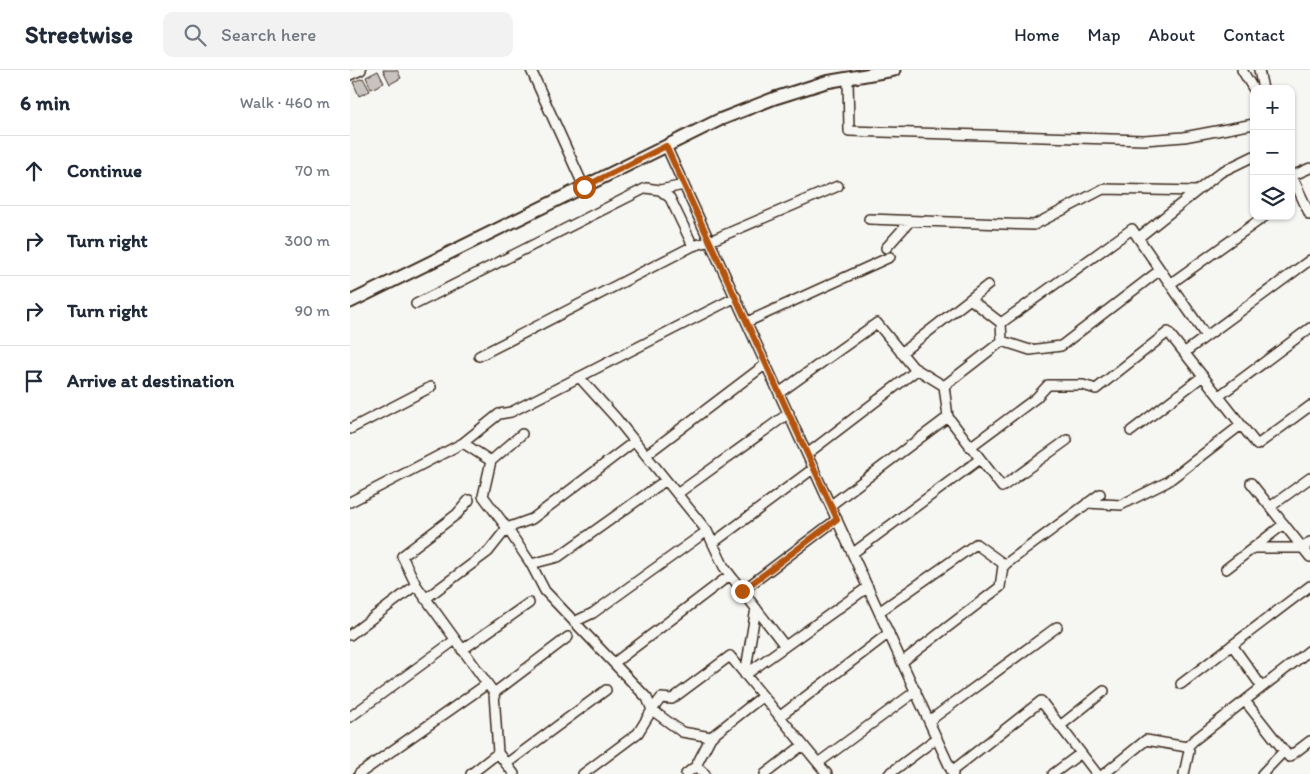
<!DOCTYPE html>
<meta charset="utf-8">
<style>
:root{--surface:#fff;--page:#f2f2f3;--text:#1f2937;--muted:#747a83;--line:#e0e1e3}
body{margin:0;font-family:Itim,sans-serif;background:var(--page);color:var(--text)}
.controls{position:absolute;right:15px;top:15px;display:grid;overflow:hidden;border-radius:10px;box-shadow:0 1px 4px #0004}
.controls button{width:45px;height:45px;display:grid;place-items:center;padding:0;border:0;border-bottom:1px solid var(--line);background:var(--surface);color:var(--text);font:25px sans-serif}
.stop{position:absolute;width:15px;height:15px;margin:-11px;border:4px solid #b45309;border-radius:50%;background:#fff}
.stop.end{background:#b45309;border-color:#fff;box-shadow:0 1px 5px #0008}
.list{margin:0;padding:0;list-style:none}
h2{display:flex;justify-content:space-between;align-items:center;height:65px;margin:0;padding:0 20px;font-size:21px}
h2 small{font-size:16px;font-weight:400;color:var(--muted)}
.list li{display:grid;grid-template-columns:32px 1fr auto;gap:15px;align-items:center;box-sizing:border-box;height:70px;padding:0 20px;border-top:1px solid var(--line)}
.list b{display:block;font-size:19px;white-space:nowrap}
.list em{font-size:16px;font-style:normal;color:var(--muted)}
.icon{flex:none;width:28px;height:28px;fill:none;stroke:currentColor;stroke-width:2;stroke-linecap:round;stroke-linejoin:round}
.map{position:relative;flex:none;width:960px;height:704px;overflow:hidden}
header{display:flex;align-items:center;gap:30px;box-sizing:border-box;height:70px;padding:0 25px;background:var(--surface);border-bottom:1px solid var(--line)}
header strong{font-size:24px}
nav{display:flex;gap:28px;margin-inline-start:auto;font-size:18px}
.search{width:350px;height:45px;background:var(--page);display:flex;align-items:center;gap:12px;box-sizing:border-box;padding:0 18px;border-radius:10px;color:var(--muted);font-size:19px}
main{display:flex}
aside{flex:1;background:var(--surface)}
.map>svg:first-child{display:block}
.building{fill:#c8c3be;stroke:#3b2a1e}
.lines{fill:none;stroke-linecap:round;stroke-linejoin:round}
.minor-casing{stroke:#3b2a1e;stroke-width:12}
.tertiary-casing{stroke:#3b2a1e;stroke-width:15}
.minor{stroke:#f6f6f2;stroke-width:9}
.tertiary{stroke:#f6f6f2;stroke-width:11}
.route{stroke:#b45309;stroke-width:6}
</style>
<header>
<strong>Streetwise</strong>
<div class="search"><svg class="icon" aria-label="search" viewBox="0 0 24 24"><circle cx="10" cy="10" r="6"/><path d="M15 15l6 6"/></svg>Search here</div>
<nav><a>Home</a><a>Map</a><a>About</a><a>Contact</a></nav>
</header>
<main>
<aside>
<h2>6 min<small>Walk · 460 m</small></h2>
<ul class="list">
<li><svg class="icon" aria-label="ahead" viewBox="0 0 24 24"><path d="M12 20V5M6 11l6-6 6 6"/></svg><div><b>Continue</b></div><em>70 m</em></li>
<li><svg class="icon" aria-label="right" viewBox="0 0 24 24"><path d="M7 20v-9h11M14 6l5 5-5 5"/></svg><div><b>Turn right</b></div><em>300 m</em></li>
<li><svg class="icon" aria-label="right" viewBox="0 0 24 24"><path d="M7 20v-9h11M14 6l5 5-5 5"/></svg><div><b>Turn right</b></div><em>90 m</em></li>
<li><svg class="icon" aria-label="arrive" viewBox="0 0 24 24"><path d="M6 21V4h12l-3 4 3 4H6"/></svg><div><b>Arrive at destination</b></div></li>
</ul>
</aside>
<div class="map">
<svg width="960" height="704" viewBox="0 0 960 704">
<rect width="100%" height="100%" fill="#f6f6f2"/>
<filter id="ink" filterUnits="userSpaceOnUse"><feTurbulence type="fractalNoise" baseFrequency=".02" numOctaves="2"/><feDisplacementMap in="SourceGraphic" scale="10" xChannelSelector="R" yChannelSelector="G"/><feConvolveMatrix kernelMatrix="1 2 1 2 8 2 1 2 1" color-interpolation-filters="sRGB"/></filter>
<g filter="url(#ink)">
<!-- building -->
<path class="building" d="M33,0h14l4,8 -11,6z
M28,1l6,12 -13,6 -5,-12z
M13,8l7,13 -11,5 -6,-14z"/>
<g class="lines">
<defs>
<path id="minor" d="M181,0l53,117
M892,0l12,20
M909,0l4,19
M0,5l11,-5
M498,8l1,53 295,9 40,-3 70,-13
M316,76l287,628
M941,104l19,41
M942,106l18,-8
M310,120l24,-5
M519,149l165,6 69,-36 94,2 24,-19 33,-16
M788,168l59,-47
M536,178l24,-27
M820,214l95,-68
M620,229l31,24
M66,234l230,-116 14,2 10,8 23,48
M397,252l143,-65
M651,253l131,-94 74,107
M651,253l1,18 28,9 31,-4 99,-76
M835,282l125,-92
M551,283l87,-68
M129,286l214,-110 17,-5 128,-55
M229,307l37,41 91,113 17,36 61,79
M594,316l58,-45
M429,323l98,-70 36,44 31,19 4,31 54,70 65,-47
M869,326l91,-68
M0,359l81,-42
M781,361l72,-55
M172,364l-31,27 -8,35 24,32 24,36 14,27 102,107 5,12 9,-12 11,1 58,-43 97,118
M620,377l66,-49 12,-13h35l13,4 72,-57 89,113 53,-39
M457,384l110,-84
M296,385l120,-91
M141,391l-28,-18 36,-29 12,-2 225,-115
M901,413l59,74
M327,424l112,-81
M119,430l-12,14 -55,42 14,29 78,108 4,60 16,21
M0,432l113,-59
M737,433l34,2 46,-23 74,-57
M481,435l117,-88
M920,437l40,-29
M363,473l101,-75
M903,478h50l7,-6
M503,483l127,-94
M181,494l27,-7 108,-77
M876,499l58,-45
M392,521l95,-72
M75,529l63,-47 19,-24 25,-9 103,-78
M529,542l97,-68 29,21
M224,552l19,-9 114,-82
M0,565l66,-50
M882,575l30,42
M112,580l67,-47
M552,592l98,-75 3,-21 97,-72
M264,593l116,-88
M395,605l123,-88
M395,605l11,-67
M831,614l129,-98
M144,623l74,-56
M895,631l44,56 21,-16
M0,647l105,-77
M429,647l110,-84
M579,651l128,-94
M710,656l44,-35
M837,677l6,-6 117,-91
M468,693l98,-72
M156,694l100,-74
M346,696l9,8
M602,701l89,-70 56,73
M9,704l128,-90
M121,704l27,-21
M233,704l55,-41 14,-23 30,22 29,5
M336,704l10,-8 15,-29 52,-41
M415,704l38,-29
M539,704l48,-36
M703,704l28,-21
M754,704l42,-34 41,7
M834,704l5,-23 -2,-4
M912,704l22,-23"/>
<path id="tertiary" d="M0,232l369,-182 56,-22 51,-16 68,-12"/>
</defs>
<!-- minor casing -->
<use href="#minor" class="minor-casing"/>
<!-- tertiary casing -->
<use href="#tertiary" class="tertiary-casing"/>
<!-- minor -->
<use href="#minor" class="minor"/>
<!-- tertiary -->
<use href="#tertiary" class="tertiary"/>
</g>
</g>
<g class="lines" filter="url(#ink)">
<!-- route -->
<path class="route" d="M234,117l82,-41 171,373 -95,72"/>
</g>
</svg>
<div class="controls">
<button>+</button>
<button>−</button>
<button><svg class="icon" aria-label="layers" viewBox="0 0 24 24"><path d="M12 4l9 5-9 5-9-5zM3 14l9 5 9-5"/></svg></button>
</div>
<div class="stop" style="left:234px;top:117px"></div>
<div class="stop end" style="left:392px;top:521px"></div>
</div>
</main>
